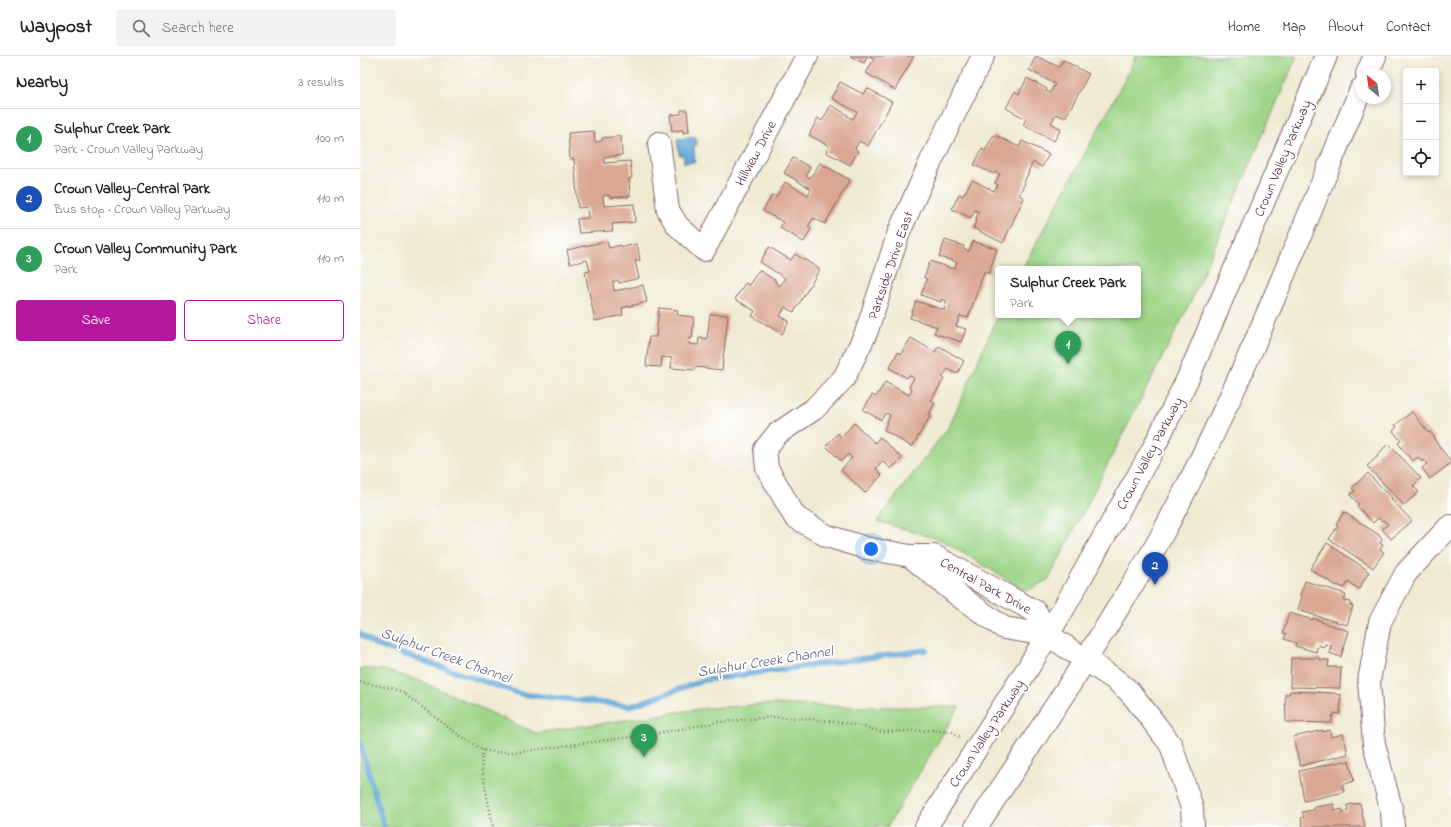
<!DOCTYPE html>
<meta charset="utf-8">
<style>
:root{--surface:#fff;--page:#f2f2f2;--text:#202124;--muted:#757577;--line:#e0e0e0;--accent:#b5179e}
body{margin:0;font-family:"Indie Flower",sans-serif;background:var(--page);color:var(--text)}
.controls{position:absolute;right:12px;top:12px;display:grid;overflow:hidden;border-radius:4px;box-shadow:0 2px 6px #0003}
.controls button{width:36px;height:36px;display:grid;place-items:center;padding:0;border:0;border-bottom:1px solid var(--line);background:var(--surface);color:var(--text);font:20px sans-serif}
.compass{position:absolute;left:995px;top:12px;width:36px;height:36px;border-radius:50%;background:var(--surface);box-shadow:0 2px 6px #0003;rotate:331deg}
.you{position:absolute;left:511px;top:493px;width:14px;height:14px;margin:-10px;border:3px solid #fff;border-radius:50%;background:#1a73e8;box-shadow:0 0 0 6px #1a73e833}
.badge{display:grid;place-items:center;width:26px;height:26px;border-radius:50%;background:var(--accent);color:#fff;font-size:13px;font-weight:700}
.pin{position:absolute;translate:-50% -33px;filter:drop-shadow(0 1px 2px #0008)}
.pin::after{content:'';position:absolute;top:21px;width:14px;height:12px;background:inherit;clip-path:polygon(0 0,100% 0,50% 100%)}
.popup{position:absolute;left:635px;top:210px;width:146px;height:52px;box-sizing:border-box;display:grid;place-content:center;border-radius:4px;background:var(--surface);filter:drop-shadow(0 1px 3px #0005);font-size:13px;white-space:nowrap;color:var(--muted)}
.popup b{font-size:15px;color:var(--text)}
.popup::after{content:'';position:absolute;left:50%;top:100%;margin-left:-8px;border:8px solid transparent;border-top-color:var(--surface)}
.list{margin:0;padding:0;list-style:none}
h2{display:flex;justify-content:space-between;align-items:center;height:52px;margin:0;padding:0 16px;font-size:17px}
h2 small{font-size:13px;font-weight:400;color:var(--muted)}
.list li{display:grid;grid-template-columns:26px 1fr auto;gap:12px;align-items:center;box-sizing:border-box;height:60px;padding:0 16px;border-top:1px solid var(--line)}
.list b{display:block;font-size:15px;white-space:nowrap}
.list p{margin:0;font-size:13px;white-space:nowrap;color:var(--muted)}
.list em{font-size:13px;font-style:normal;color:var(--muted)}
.actions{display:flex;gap:8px;padding:12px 16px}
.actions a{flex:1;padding:9px 0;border:1px solid var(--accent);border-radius:4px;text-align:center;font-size:14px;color:var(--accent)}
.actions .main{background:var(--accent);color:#fff}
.icon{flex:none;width:22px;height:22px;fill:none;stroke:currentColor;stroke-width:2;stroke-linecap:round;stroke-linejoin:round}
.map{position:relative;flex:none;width:1091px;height:771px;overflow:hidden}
header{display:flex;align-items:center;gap:24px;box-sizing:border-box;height:56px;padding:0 20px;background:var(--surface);border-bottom:1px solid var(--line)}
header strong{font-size:19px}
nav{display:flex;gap:22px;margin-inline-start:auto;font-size:14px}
.search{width:280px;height:36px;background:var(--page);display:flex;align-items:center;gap:10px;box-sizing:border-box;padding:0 14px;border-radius:4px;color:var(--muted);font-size:15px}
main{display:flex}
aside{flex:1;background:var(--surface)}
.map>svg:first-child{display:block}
.green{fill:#9ed588;stroke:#747a5a}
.water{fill:#62a8d8;stroke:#566482}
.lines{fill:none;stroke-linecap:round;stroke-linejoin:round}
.stream{stroke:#62a8d8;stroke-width:5.5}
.building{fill:#daa792}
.minor-casing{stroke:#846665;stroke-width:24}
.major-casing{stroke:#846665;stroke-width:24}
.path{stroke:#846665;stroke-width:2.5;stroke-dasharray:1 3;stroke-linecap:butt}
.minor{stroke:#fff;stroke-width:22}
.major{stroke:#fff;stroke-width:22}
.labels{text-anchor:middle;stroke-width:4;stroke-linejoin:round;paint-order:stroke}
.street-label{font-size:14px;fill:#4a1f2b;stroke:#fff}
.water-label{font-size:15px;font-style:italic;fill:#555d79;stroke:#fff}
</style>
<header>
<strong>Waypost</strong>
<div class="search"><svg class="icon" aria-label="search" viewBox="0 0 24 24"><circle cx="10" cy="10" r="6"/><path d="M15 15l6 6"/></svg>Search here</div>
<nav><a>Home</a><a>Map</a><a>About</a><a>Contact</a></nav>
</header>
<main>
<aside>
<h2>Nearby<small>3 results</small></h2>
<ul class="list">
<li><span class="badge" style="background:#2e9e5b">1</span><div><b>Sulphur Creek Park</b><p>Park · Crown Valley Parkway</p></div><em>100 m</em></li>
<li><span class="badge" style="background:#1a4fb4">2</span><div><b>Crown Valley-Central Park</b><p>Bus stop · Crown Valley Parkway</p></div><em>110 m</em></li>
<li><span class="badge" style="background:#2e9e5b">3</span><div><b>Crown Valley Community Park</b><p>Park</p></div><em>110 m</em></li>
</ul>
<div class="actions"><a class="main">Save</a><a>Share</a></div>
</aside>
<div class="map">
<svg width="1091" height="771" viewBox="0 0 1091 771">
<rect width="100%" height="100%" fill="#fff"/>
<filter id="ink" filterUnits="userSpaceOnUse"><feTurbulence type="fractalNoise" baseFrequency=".025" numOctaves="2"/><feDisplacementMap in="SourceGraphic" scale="8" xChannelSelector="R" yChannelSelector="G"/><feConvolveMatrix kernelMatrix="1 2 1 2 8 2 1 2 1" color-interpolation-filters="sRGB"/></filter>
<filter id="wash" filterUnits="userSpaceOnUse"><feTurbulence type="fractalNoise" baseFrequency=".012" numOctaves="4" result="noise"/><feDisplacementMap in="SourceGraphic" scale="16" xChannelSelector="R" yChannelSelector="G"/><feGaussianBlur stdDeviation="0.9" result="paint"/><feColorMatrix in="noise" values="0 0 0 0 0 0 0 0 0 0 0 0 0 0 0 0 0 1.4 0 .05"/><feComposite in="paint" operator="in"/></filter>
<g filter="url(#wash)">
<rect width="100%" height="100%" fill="#efead2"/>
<!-- green -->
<path class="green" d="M775,0h162l-106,245 -142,278 -22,12 -86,-51 -64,-19 73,-96 48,-110h140v-46h-116l108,-199z
M0,612l25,2 38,12 113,51 170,-25 63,-4 89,3h101l-72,120h-527z"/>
<!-- water -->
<path class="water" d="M335,81l2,8 -3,1 1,16 -11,1 -1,-8h-4l-2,-16z"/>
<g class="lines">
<!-- stream -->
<path class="stream" d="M0,578l16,11 145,49 110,12 74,-26 221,-30
M0,686l24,85"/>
</g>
<g id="blocks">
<!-- building -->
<path class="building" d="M490,0h18l-4,7z
M509,0h45l-19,34 -29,-17 8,-14z
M676,0l23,11 4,-7 26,14 -24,44 -9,-4 -5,9 10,6 -7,12 -31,-16 3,-6 -20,-11 9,-17 4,3 8,-16 20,11 -1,2 4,2 5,-9 -26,-14z
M480,26l23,12 4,-6 25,14 -24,44 -9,-5 -4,8 3,2 -8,14 -24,-13 3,-6 -20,-11 9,-17 4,3 9,-16 17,10 -1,1 6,3 4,-7 -26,-14z
M321,54h6l2,22 -6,1v-3l-11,1 -2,-16 11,-1z
M234,75l1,11 7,-1v-3l19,-2 1,19 -18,2v6l26,-2 2,17 -3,1 1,17 -20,2 -1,-3 -6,1 1,10 30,-2 1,18 -23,2 1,7 -34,2 -2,-14 11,-1 -1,-11 -9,1 -4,-49h-4l-2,-26z
M635,79l24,12 3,-6 27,13 -7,13 -9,-5 -5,10h1l-5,10 1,1 -6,12 5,3 -21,45 -30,-15 4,-9 -1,-1 3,-6 -4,-2 -4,8 -19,-9 7,-15 4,2 9,-16 22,11 4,-6 -3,-2 5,-9 -5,-2 -1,2 -20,-9 8,-16 3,2 8,-15h1z
M433,102l17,9 -4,9 4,2 10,-15 30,17 -25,44 -12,-6 -5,9 3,2 -7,13 -24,-14 3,-6 -20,-11 9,-16 4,2 9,-15 23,13 3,-6 -27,-16z
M585,184l19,6 -1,3 6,2 4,-10 24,8 -8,24 -5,-1 -16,46 -8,-2 -4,10 10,3 -5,13 -27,-9 3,-6 -27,-9 6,-17 28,9 3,-9 -6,-2v3l-20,-7 6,-16 -3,-1 6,-17 24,8 3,-7 -18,-5z
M247,185l2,7 12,-3 1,2 15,-3 3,16 -5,1 4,17 -20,5 -1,-3 -5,2 1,9 29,-6 4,17 -25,6 1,7 -28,6 -10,-49 5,-1 -3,-11 -17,4 -3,-14z
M409,191l22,13 4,-6 25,15 -26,43 -9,-5 -5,9 9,5 -7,13 -30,-18 3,-5 -20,-12 10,-16 4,2 10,-15 17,11 -1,2 5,3 5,-8 -25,-16z
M299,252l19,2 -1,5 17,2 -2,21h-2l-1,6 9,1 1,-7 8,1 3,-25 18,1 -6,55 -26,-3 -1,3 -24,-2 1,-10 -10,-1 -1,10 -15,-1 3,-29h7z
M551,282l24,14 4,-6 25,15 -7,13 -9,-5 -6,9 2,1 -13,21 4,3 -6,11 2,1 -19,32 -28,-17 6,-15 -4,-2 -5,7 -18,-10 9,-15 4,2 9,-15 24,13 3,-6 -3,-2 5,-9 -5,-3 -2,3 -18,-10 9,-16 3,2z
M1052,356l17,21 1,-1 5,6 -1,1 17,23v1l-21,16 -8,-11 5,-4 -4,-4 -1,2 -4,-5 -6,4 -14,-18 3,-2 -8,-10 4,-4 -2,-2z
M494,367l21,20 5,-6 22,21 -11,11 -8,-8 -7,8 6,6 -17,18 -24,-23 11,-12 -4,-4 -7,7 -15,-15 12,-13 3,4z
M1028,388l33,34 -8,8 6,6 -15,13 -37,-39 11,-10 -1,-1z
M1008,417l17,19 1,-1 6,7 -1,1 21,22 -21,18 -9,-10 6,-5 -5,-4 -1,1 -4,-3 -5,5 -16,-17 2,-2 -9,-9 5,-4 -3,-3z
M984,456l35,23v1l3,3 -2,4 3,2 -3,4 4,3 -11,16 -44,-29 9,-13 -2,-1z
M967,487l39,26v1l3,2 -10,17 -11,-7 -4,6 -6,-3 -1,1 -27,-17z
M945,525l38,12 -1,1 4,1 -2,6 7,1 -1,3 3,1 -6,19 -49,-15 4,-14 -2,-1z
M929,557l24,7v-2l9,3 -1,1 28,9 -8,26 -12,-4 2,-7 -6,-2 -1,3 -6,-2 -2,7 -21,-6 1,-3 -12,-4 2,-5 -3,-1z
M931,602h29v2h9l-1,7h13l-1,21 -50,-1z
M930,635l45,2v1l6,1 -1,19 -6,-1v3h-2v7l-46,-1 -1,-28h4z
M963,674v2l7,-2 1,7 12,-3 5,20 -48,12 -7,-29z
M984,705v1l5,-1 5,20 -12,4 2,7 -40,9 -5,-30z
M1000,747l5,24h-62l-2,-9 3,-1 -2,-5 12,-2v-3l20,-3 1,7 7,-2 1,3 5,-1 -1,-6z"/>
</g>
</g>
<g filter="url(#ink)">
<use href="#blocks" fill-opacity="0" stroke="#846665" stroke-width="1"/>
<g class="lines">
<defs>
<path id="minor" d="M623,0l-52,105 -32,71 -33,101 -22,45 -30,31 -37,25 -12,15 2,19 28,49 32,19 39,12 44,8h24l102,56 12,23
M299,87l9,67 9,15 27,25 103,-194
M550,500l49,40 45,32 44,7 65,43 16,13 16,20 26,34 21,63 1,19
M1033,771l-1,-15 -18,-68 -5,-63 11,-59 26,-49 42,-45 3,-2"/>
<path id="major" d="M1007,18l8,-18
M566,771l102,-159 37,-62 87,-155 36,-73 138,-322
M616,771c50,-76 101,-151 148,-229 14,-23 29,-45 41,-69 76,-141 134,-292 196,-440"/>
</defs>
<!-- minor casing -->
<use href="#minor" class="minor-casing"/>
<!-- major casing -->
<use href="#major" class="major-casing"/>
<!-- path -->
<path class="path" d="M0,626l35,7 7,3 54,41 27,17 11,2h24l135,-18 66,-12 54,-5 38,2 41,5 30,8 53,-2 17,2 8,5
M123,694l-2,15 12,62"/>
<!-- minor -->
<use href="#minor" class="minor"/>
<!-- major -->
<use href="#major" class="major"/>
</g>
</g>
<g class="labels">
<!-- street labels -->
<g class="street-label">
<text transform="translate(395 97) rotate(-62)" y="5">Hillview Drive</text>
<text transform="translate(922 102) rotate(-67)" y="5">Crown Valley Parkway</text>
<text transform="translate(530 209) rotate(-71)" y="5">Parkside Drive East</text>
<text transform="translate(789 397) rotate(-62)" y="5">Crown Valley Parkway</text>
<text transform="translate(626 529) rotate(29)" y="5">Central Park Drive</text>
<text transform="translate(626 677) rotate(-57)" y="5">Crown Valley Parkway</text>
</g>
<!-- water labels -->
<g class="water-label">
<text transform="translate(86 599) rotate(20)" y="5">Sulphur Creek Channel</text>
<text transform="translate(405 605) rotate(-9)" y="5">Sulphur Creek Channel</text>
</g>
</g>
</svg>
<div class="controls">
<button>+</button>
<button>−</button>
<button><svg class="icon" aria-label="locate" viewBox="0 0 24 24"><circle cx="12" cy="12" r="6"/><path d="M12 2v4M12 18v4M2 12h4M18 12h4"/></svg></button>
</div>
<svg class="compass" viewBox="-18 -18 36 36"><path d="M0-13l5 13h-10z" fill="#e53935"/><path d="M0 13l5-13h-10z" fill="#757577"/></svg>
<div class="you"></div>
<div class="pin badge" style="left:708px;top:308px;background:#2e9e5b">1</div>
<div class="popup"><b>Sulphur Creek Park</b>Park</div>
<div class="pin badge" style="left:795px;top:529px;background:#1a4fb4">2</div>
<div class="pin badge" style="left:284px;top:701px;background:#2e9e5b">3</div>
</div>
</main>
